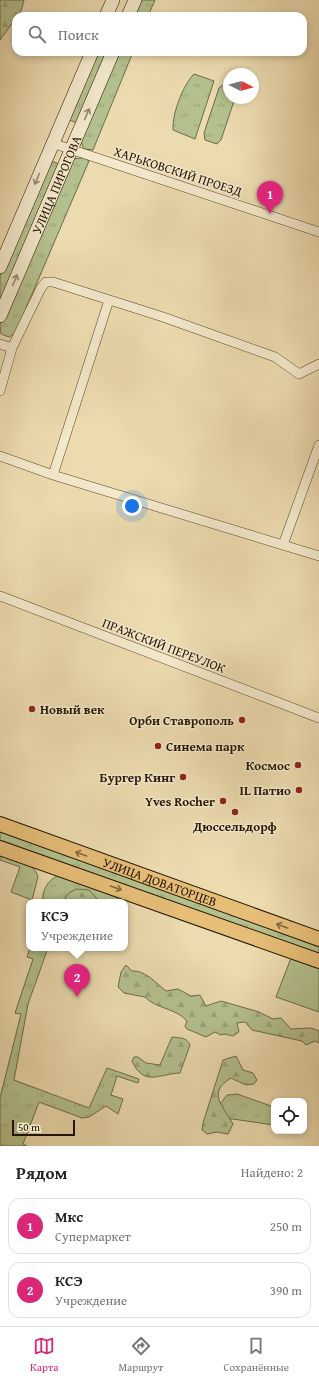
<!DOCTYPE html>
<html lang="ru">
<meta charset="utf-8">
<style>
:root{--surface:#fff;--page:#f2f2f2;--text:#222;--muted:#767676;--line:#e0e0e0;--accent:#db2777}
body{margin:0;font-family:"Gentium Book Plus",serif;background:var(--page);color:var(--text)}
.controls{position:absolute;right:12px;bottom:12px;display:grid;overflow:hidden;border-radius:8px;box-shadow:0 2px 6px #0003}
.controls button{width:36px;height:36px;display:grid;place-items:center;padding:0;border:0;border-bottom:1px solid var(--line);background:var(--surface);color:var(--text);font:20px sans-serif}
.compass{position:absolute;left:223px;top:68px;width:36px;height:36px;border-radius:50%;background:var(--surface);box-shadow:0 2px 6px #0003;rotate:96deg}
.scale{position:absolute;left:12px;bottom:10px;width:63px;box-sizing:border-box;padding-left:4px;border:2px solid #241602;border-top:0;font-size:11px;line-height:14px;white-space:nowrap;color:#241602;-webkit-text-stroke:3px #f3e8cb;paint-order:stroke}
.you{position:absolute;left:132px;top:506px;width:14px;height:14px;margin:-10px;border:3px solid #fff;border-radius:50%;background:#1a73e8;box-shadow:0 0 0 6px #1a73e833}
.badge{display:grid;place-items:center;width:26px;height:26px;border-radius:50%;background:var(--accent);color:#fff;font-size:13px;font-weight:700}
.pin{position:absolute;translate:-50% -33px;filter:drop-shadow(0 1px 2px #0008)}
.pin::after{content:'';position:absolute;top:21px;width:14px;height:12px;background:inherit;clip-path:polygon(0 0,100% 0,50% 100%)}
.popup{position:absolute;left:26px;top:899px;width:102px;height:52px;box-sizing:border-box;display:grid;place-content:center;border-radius:8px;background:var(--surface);filter:drop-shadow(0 1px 3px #0005);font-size:13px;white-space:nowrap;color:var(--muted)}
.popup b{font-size:15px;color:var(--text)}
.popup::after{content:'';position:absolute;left:50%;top:100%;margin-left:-8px;border:8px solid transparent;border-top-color:var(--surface)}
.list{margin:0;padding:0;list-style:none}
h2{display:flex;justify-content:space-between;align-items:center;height:52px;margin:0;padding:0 16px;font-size:17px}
h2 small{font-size:13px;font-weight:400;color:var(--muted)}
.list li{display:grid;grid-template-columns:26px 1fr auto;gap:12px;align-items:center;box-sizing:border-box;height:56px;margin:0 8px 8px;padding:0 8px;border:1px solid var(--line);border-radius:12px}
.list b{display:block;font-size:15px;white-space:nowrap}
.list p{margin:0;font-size:13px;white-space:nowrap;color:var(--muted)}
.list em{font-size:13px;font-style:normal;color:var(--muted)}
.icon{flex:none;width:22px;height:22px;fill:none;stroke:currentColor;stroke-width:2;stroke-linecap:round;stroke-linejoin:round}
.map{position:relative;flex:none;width:319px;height:1146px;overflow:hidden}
.search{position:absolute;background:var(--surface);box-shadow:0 2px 6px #0003;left:12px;right:12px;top:12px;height:44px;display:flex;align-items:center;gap:10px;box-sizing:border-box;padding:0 14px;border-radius:12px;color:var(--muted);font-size:15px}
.sheet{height:180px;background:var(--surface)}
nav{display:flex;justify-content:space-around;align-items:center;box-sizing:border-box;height:56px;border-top:1px solid var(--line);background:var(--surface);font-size:11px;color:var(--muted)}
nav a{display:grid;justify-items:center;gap:2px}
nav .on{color:var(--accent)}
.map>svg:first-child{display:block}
.grass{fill:url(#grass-tufts);stroke:#6c6c48}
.forest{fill:url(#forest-firs);stroke:#6c6c48}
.park{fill:#b4c18e;stroke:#6c6c48}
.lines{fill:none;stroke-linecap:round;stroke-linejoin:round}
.street-casing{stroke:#56472d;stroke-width:10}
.secondary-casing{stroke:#241602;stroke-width:14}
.primary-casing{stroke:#241602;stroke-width:16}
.street{stroke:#f3e8cb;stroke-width:9}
.secondary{stroke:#f3e8cb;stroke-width:13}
.primary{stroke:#e6be78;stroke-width:14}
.oneway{stroke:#968a71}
.oneway2{stroke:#856a3d}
.poi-dot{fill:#8f2418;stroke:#f3e8cb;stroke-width:1.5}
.labels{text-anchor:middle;stroke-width:3;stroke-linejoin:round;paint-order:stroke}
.street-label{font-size:13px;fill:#241602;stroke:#f3e8cb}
.poi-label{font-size:13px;font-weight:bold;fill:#241602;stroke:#f3e8cb;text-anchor:end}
</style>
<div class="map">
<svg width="319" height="1146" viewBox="0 0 319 1146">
<defs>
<pattern id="grass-tufts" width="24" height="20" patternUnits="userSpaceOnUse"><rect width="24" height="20" fill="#b4c18e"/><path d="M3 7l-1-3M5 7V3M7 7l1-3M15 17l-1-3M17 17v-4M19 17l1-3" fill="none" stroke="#9ba579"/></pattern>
<pattern id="forest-firs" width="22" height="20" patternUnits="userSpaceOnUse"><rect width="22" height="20" fill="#b4c18e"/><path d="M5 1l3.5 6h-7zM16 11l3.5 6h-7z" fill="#9ba579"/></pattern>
</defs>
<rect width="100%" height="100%" fill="#ecdbaf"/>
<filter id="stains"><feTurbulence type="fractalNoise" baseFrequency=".005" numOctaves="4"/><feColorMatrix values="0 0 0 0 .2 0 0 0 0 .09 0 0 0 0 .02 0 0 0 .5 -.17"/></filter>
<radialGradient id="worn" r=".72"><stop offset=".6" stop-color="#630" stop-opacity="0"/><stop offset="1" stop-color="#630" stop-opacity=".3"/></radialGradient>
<!-- grass -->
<path class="grass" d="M137,0h18l-7,16h-17z
M95,52h12l-30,71 -10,-4z
M115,52h18l-40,98 -9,-1 -5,-12z
M194,74l20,7 -19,58 -22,-9c-1,-16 10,-45 21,-56z
M224,84l5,2v12h6l-14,42 -4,4 -12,-4 -1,-7 15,-45z
M84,158l5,3 -74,173 -6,3 -8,-3 -1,-9 70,-166z
M49,160l10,4 -59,138v-26z
M0,832l319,114v8l-319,-114z
M0,854c12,5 35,8 38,23l-6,23 -21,-8 9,-25 -20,-7z
M58,876l58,20 3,6h-76c-2,-10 5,-23 15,-26z
M30,948h18l-20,56 -14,76 75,28 18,-40 32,11 -1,4 -21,-7 -6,19 12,4 -5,15 -12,-8 -17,11 -7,1 -43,-16 -16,42 4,2h-27v-48l21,-84 -6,-1 18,-54 -6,-2z
M237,1094l37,13v18l-48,-7 -8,-11 9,-12z"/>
<!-- forest -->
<path class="forest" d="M0,0h24l-3,11 -21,29z
M76,889l13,1 10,11 3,1h-35l-2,-4 4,-5z
M126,965l6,6c13,-1 24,12 34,20l12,-2 13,7 9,-1 6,11 15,-5 38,11 14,7 8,-1 10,11 20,-1 8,3v12l-4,-2 -9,4 -4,-4 -50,-11 -7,-8 -8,1 2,9 -6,4 -8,-2 -4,1 -6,-3 -9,5 -19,-8 -2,-3 2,-5c-11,-13 -31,-12 -42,-24l-21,-4 -6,-6 3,-15z
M172,1037c7,1 15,0 18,8l-10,28c-22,1 -36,14 -48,-12l2,-4h4l8,6 14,2z
M236,1056l7,14 10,3 4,7 -3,4 -8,1 -15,-7c-25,15 -7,29 2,46l-5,10 -11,-2 -10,2 -5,-4 1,-7 20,-63z"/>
<!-- park -->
<path class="park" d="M291,958l28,10v44l-43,-15z"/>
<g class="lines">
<defs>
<path id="street" d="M52,143l267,89
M0,344l12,4
M0,391l12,-43 29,-60 5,-6h7l110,35 112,40 24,17 20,-10
M0,456l53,19 266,81
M53,475l56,-175
M283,545l36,-100
M0,596l319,122"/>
<g id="secondary">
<path d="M106,16l7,-16"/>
<path d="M128,16l7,-16"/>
<path d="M0,267l92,-215"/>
<path id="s1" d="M0,316l113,-264"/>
</g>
<g id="primary">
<path id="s2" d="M0,824l319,115"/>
<path d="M0,848l319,113"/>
</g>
</defs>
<!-- street casing -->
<use href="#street" class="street-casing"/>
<!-- secondary casing -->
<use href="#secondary" class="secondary-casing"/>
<!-- primary casing -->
<use href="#primary" class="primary-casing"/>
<!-- street -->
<use href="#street" class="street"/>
<!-- secondary -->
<use href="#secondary" class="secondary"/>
<!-- primary -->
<use href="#primary" class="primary"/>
</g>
<!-- one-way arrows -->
<defs><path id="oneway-shaft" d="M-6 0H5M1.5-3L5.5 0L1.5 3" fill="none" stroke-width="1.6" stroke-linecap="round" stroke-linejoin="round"/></defs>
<g class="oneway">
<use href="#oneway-shaft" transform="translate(87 114) rotate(-67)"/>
<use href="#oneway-shaft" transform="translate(37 179) rotate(113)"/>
<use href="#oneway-shaft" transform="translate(15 280) rotate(-67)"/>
</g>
<g class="oneway2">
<use href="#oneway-shaft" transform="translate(81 854) rotate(-160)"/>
<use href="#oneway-shaft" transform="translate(116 888) rotate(19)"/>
<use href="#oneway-shaft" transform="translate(282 926) rotate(-160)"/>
</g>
<!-- markers -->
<g class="poi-dot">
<circle cx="32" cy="709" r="4"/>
<circle cx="242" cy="720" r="4"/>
<circle cx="158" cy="746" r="4"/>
<circle cx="298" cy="765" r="4"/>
<circle cx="183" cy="777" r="4"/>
<circle cx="299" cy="790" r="4"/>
<circle cx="223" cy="801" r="4"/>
<circle cx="235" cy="812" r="4"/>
</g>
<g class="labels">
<!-- street labels -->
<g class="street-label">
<text transform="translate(178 171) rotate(18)" y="5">ХАРЬКОВСКИЙ ПРОЕЗД</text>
<text dy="5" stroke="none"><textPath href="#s1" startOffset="143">УЛИЦА ПИРОГОВА</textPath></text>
<text transform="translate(164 645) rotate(21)" y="5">ПРАЖСКИЙ ПЕРЕУЛОК</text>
<text dy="5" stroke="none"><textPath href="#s2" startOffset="170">УЛИЦА ДОВАТОРЦЕВ</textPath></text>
</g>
<!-- poi labels -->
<g class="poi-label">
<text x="40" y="714" text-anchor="start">Новый век</text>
<text x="234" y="725">Орби Ставрополь</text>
<text x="166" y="751" text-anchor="start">Синема парк</text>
<text x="290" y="770">Космос</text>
<text x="175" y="782">Бургер Кинг</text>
<text x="291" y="795">IL Патио</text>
<text x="215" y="806">Yves Rocher</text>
<text x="235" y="831" text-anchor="middle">Дюссельдорф</text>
</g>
</g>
<rect width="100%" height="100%" filter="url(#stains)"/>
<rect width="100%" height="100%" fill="url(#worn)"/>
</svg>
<div class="controls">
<button><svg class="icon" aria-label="locate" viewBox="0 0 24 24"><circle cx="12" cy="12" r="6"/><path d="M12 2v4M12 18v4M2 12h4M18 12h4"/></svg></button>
</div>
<svg class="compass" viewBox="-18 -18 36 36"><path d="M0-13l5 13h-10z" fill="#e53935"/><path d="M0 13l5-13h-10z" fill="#767676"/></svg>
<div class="scale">50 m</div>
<div class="you"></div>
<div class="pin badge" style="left:270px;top:214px">1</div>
<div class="pin badge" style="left:77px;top:997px">2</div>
<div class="popup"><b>КСЭ</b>Учреждение</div>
<div class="search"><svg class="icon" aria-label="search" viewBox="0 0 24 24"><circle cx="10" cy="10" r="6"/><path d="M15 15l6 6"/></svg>Поиск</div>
</div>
<section class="sheet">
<h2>Рядом<small>Найдено: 2</small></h2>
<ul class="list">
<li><span class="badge">1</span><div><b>Мкс</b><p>Супермаркет</p></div><em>250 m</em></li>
<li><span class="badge">2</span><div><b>КСЭ</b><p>Учреждение</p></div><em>390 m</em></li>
</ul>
</section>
<nav>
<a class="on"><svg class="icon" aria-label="map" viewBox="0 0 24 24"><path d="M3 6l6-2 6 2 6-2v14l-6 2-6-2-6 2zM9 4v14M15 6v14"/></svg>Карта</a>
<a><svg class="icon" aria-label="directions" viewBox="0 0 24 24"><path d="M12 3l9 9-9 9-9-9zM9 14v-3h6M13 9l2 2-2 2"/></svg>Маршрут</a>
<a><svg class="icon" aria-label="saved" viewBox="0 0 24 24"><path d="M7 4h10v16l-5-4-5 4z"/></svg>Сохранённые</a>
</nav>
